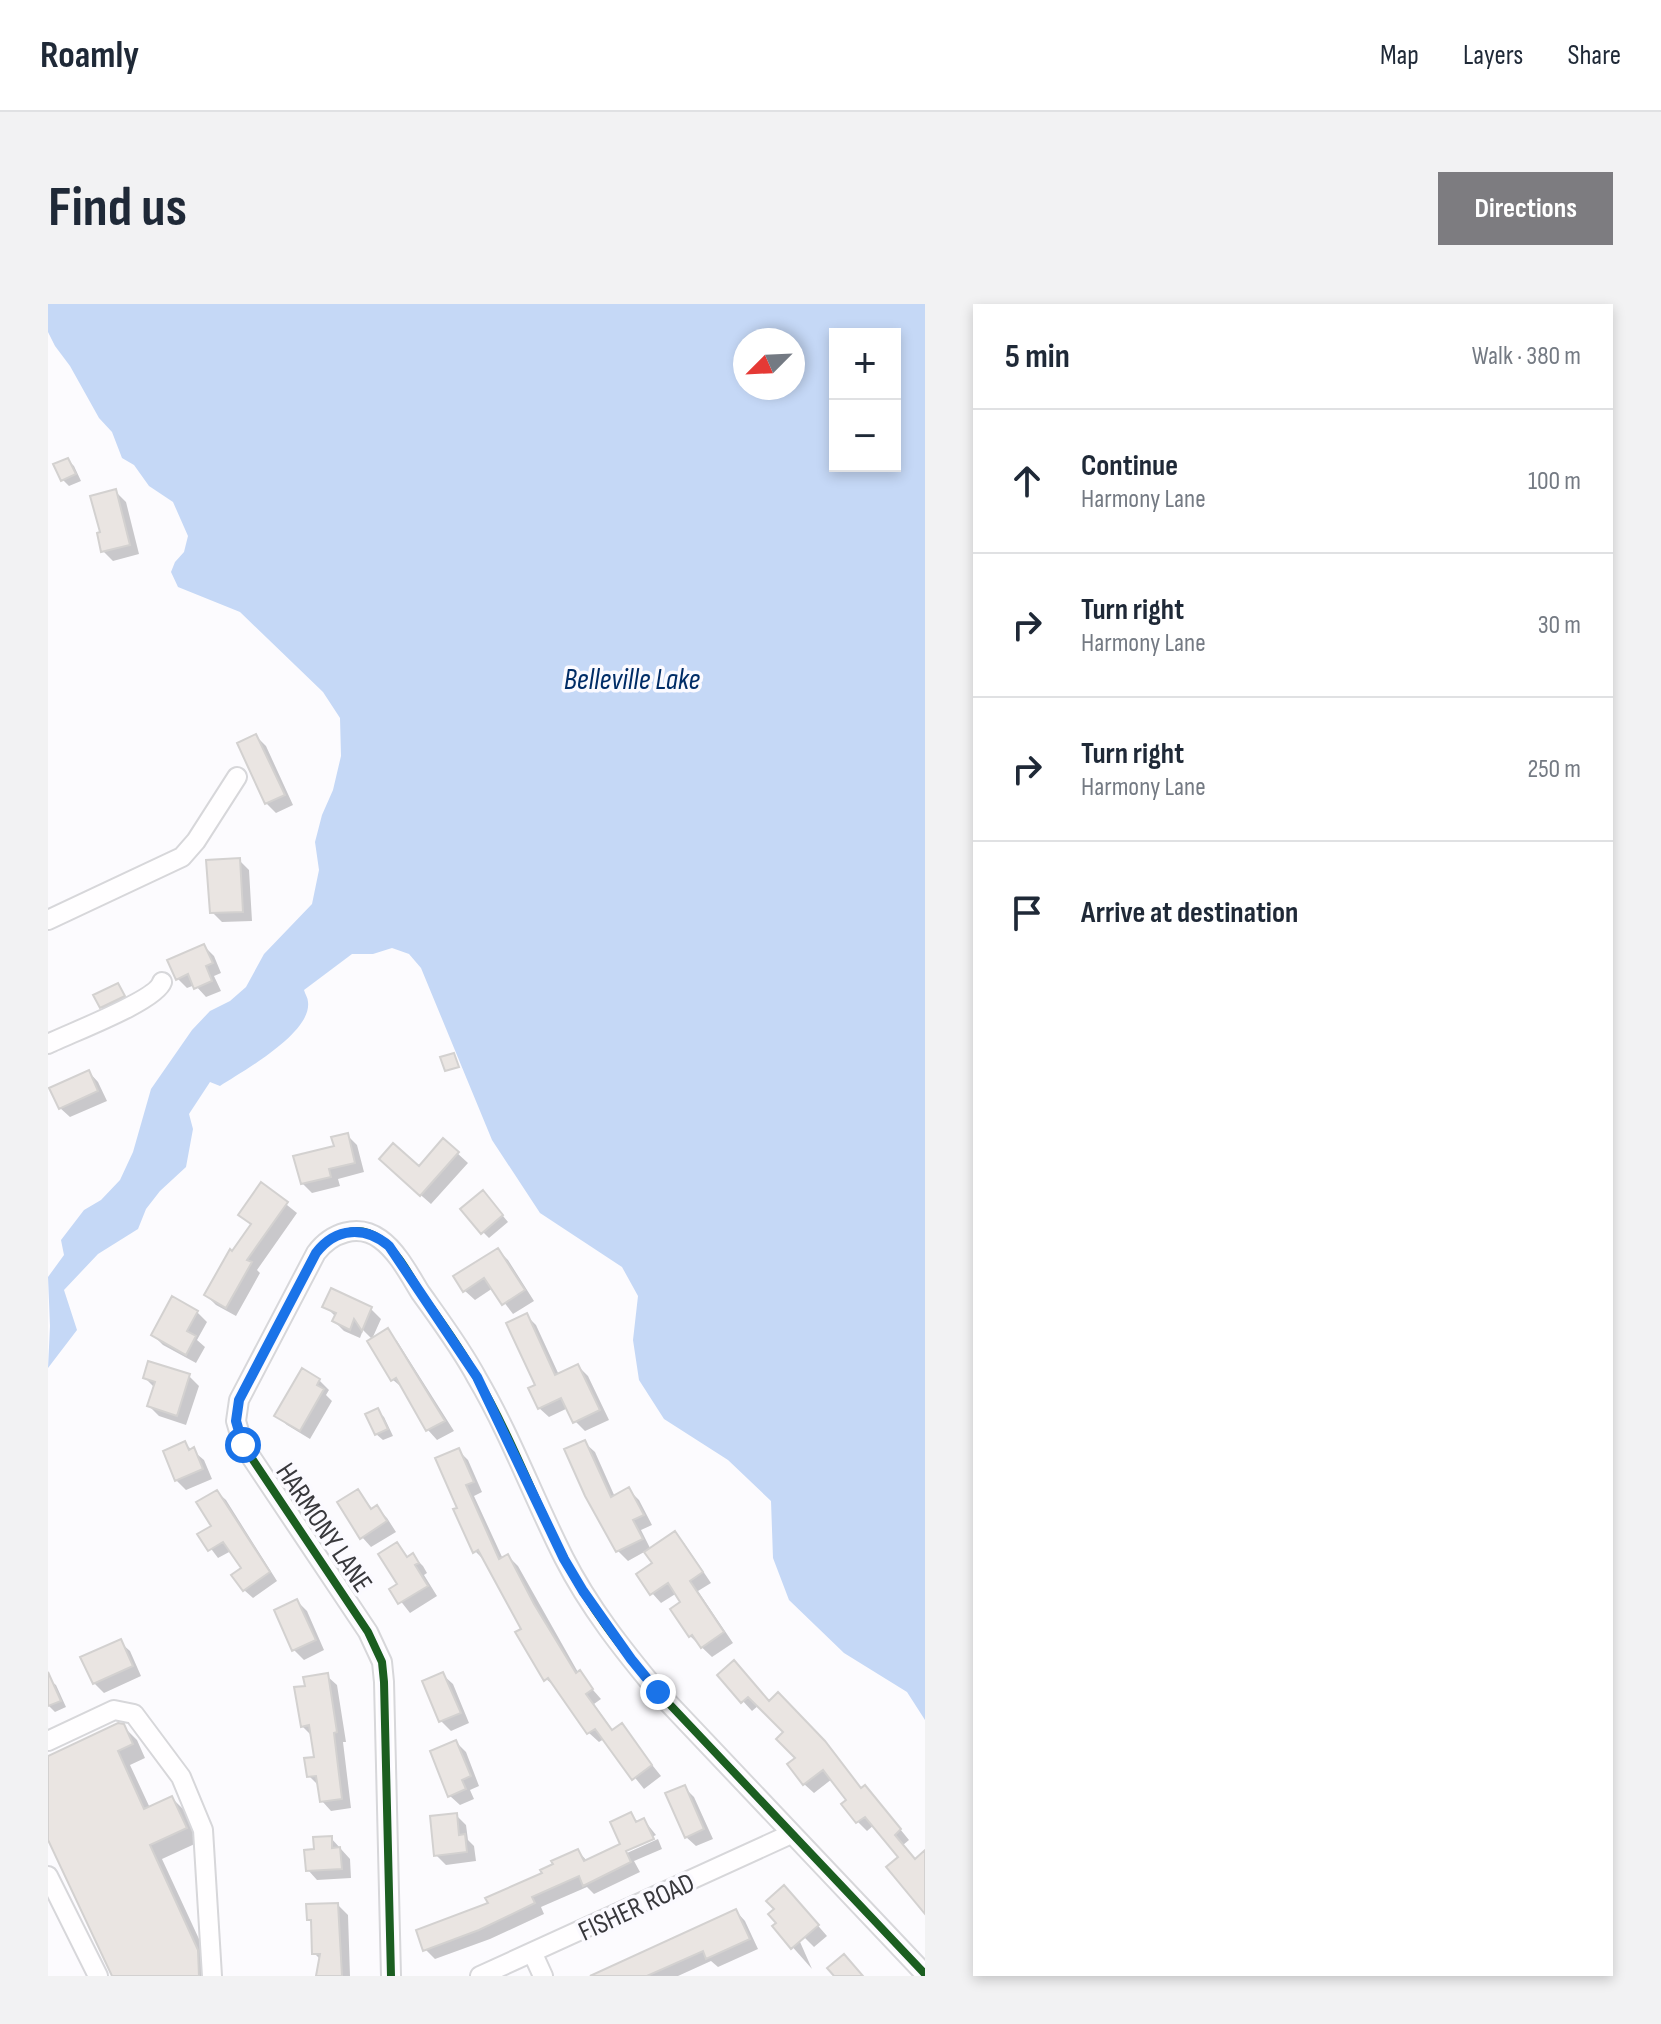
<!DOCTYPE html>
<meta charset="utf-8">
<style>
:root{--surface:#fff;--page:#f2f2f3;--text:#1f2937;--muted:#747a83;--line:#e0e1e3;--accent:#7d7c80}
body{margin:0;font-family:"Sofia Sans Condensed",sans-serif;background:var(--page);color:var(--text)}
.controls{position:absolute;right:24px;top:24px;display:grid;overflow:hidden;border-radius:0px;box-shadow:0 4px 12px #0003}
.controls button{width:72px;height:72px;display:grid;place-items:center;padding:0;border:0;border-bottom:2px solid var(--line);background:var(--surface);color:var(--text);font:40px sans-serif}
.compass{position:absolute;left:685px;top:24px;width:72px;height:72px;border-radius:50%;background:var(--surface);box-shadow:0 4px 12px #0003;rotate:246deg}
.stop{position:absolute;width:24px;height:24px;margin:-18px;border:6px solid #1a73e8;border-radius:50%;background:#fff}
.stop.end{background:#1a73e8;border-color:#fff;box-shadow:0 2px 8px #0008}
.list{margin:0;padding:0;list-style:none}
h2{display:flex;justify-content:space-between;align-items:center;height:104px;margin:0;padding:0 32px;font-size:34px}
h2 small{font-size:26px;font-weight:400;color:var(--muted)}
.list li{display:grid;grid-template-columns:52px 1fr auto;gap:24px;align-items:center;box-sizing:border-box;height:144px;padding:0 32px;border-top:2px solid var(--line)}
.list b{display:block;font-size:30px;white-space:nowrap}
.list p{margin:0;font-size:26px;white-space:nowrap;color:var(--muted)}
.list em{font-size:26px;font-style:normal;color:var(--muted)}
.icon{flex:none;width:44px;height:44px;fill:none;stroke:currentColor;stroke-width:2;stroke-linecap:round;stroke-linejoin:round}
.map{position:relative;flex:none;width:877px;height:1672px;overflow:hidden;border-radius:0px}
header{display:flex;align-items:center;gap:48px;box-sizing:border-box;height:112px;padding:0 40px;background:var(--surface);border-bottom:2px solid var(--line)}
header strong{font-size:38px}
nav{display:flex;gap:44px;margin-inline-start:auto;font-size:28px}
.intro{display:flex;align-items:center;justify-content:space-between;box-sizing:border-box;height:192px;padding:0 48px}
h1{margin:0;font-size:56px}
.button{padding:20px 36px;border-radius:0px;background:var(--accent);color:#fff;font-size:28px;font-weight:700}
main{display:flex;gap:48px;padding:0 48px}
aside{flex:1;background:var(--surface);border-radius:0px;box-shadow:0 4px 12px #0003}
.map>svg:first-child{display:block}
.water{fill:#c5d8f6;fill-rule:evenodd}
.shadow{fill:#0003}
.building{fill:#eae5e2;stroke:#d3d1d0;stroke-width:2}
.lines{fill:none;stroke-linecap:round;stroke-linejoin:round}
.minor-casing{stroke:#d7d7da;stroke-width:22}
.minor{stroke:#fffeff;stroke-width:18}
.cycleway-casing{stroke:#fbfaff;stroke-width:13}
.cycleway{stroke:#1b5e20;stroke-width:8}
.route{stroke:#1a73e8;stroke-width:10}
.labels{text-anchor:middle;stroke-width:7;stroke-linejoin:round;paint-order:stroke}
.street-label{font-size:28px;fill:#38383c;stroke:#fbfaff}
.water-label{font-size:30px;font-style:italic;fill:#002c66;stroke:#fbfaff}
</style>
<header>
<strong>Roamly</strong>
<nav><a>Map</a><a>Layers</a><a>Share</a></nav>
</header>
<div class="intro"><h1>Find us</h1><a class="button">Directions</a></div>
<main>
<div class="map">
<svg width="877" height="1672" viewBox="0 0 877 1672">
<rect width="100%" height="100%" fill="#fcfbfe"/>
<!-- water -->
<path class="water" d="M0,0h877v1416l-18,-28 -63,-39 -55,-53 -16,-42 -2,-57 -43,-41 -64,-41 -25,-39 -6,-40 5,-44 -16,-29 -82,-54 -48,-73 -71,-172 -12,-14 -17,-6 -19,6h-21l-48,36c1,4 4,8 4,12 4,31 -65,69 -88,84l-10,-4 -21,32 4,15 -7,38 -26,24 -14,18 -8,20 -40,25 -34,36 13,40 -29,38 2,-42 -2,-49 16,-22 -3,-15 23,-30 17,-10 19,-20 13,-28 18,-63 41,-59 18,-19 20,-10 16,-14 18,-33 48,-50 7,-34 -4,-28 7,-27 11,-25 8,-34 -1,-38 -17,-26 -83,-80 -62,-25 -7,-15 4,-10 9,-10 4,-16 -15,-34 -24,-16 -15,-21 -12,-7 -10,-26 -13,-14 -29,-52 -15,-20 -7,-14zM787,30h60v132h-60zM697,36h48v48h-48z"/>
<!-- shadow -->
<path class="shadow" d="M20,156l6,6 7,15 -12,5 -6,-6z
M68,188l10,10 13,52 -26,7 -10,-10 -1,-17z
M208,432l10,10 27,59 -17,8 -10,-10z
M191,556l10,10 3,51 -30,1 -10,-10z
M156,642l10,10 7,17 -7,3 7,15 -15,6 -11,-12 -8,3 -10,-10z
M70,681l11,17 -21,11 -7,-6z
M41,768l9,10 9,19 -37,16 -10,-9z
M299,831l10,10 7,27 -26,7 2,7 -28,7 -10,-10z
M396,837l24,22 -37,41 -40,-35h28z
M214,881l35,28 -40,57 3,3 -24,43 -20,-11 -10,-10 47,-69 -12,-12z
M441,895l19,23 -19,16 -6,-6z
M450,946l10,10 26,41 -21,13 -20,-26 -18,12 -10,-9z
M284,987l39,18 10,10 -9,20 -9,-9 -3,8 -16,-7 -10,-10 1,-5 -10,-10z
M149,1008l10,10 -10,18 8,7 -9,16 -33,-18 -10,-10z
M478,1011l10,10 23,50 19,-9 10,10 21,44 -24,11 -10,-10 -7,-13 -19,9 -10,-9z
M339,1027l10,10 57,90 -17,9 -9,-10 -24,-41 -11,-9 -23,-39z
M141,1072l10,10 -13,39 -27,-9 -10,-10 6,-18 -10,-10z
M271,1076l10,10 -3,5 6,6 -22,38 -23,-14 -10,-9z
M330,1107l6,6 9,19 -10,4 -7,-6z
M537,1139l10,9 20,45 14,-7 10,10 13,25 -11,5 10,20 24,-16 9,9 27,40 -13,8 35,52 -21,14 -22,-21 -17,-26 10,-7 -6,-10 -16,10 -9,-10 3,-29 -9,-13 -18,10 -10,-10z
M137,1140l19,16 8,19 -26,11 -10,-10z
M410,1146l10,10 14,32 -8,4 29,63 5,-3 10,10 61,108 22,25 -7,5 20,28 7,-6 40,50 -17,13 -40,-50 -5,3 -10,-9 -32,-45 -11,-9 -22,-50 -39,-68 -10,-10 -15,-42z
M310,1187l15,19 4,-2 10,10 9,14 -25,15 -9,-10z
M169,1188l9,8 51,81 -24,17 -9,-8v-21l-13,-18 -13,7 -18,-24 13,-8z
M349,1240l12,14 4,-2 10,10 4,7 -3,2 13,21 -27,17 -18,-23 8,-5z
M249,1297l10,10 17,39 -20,10 -10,-10z
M72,1338l10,9 11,25 -37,17 -10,-10z
M395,1371l10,9 16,39 -18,8 -10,-10z
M671,1371l50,28 9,-8 56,58 28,36 12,8 35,43 -6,5 12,16 10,-6v57l-24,-54 -27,-33 -7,6 -9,-9 -14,-17 5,-5 -17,-21 -18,14 -10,-9 -6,-26 -12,-26 -27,-27 -7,6z
M279,1372l10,9 9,57h-3l8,66 -20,3 -9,-10 -3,-15 -10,-10 7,-18 -4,-22 -10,-10z
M0,1375l8,6 10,22 -11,5 -7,-7z
M75,1422l14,14 8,18 -15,7 20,43 22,-10 13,13 14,31 -37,17 49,106 1,11h-98l-66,-140v-78z
M408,1438l10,10 13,34 -9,4 4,9 -14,6 -10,-9z
M636,1483l10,10 19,42 -17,7 -10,-9z
M408,1511l10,10 2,15 6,6 2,15 -30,4 -10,-10z
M583,1511l8,8 5,-3 12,15 -29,14v4l31,-14 4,10 -28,12 6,11 -46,22 -7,-7 -46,20 3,7 -54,25 -55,20 -10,-10 66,-45 87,-53 10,11 35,-17z
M283,1534l19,21 1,19 -34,2 -9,-10 8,-19z
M746,1594l33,38 -13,11 -21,-21 19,43 -38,-43 4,-3 -1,-13z
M290,1601l10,10 2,61h-31l2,-16 -7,-7 -1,-30 -4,-4z
M688,1607l9,10 13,28 -40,18 -7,-6 -33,15h-67z"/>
<!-- building -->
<path class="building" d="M20,154l8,16 -15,7 -8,-17z
M68,185l14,56 -29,7 -4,-19 3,-1 -10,-36z
M208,430l29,61 -20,9 -28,-61z
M192,554l3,54 -33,1 -4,-53z
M156,640l9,19 -7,3 6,15 -18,8 -6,-15 -12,6 -9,-20z
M70,679l7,13 -25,12 -7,-13z
M406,749l5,14 -14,4 -5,-14z
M41,766l9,21 -39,18 -10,-21z
M300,829l7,30 -26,6 2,8 -30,7 -8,-28 41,-10 -3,-9z
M395,834l16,14 -39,44 -41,-37 14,-16 26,23z
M213,878l27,20 -41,58 5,2 -26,46 -22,-13 26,-46 2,2 19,-27 -13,-9z
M435,886l20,25 -22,19 -21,-25z
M450,944l27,42 -23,15 -18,-27 -21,14 -10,-16z
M283,984l41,19 -10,24 -8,-12 -4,11 -18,-9 4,-8 -14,-6z
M124,992l26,15 -11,20 9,5 -10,19 -35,-20z
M479,1009l28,62 23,-11 22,46 -27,13 -12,-25 -23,11 -10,-21 7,-3 -29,-62z
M340,1024l57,93 -19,10 -30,-53 -5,3 -24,-40z
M100,1057l42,13 -13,42 -30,-10 8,-24 -12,-4z
M254,1064l18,11 -3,6 7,4 -24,42 -26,-15z
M330,1104l10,21 -13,6 -10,-21z
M537,1136l26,57 18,-10 15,28 -11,5 10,19 -27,13 -31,-56 -21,-47z
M137,1137l4,9 5,-3 9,22 -28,12 -12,-30z
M411,1144l15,34 -8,3 33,74 9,-5 26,50 42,69 4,-3 13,19 -7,5 26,36 10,-7 30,42 -20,15 -37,-51 -8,5 -39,-56 -4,3 -29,-49 6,-3 -43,-79 -5,3 -20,-44 4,-1 -22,-50z
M310,1185l13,20 6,-4 10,16 -27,18 -23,-37z
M169,1186l53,82 -27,19 -12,-16 10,-7 -18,-26 -15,9 -11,-17 14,-8 -15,-24z
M627,1227l28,41 -13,9 34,51 -23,16 -9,-13 -3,2 -19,-28 10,-7 -12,-19 -18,12 -14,-21 16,-11 -8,-11z
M349,1238l10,15 6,-4 6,10 -4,2 13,21 -30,18 -9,-15 8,-5 -19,-30z
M249,1295l19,41 -24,11 -18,-41z
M73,1335l12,27 -40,18 -13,-27z
M686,1356l35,41 9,-9 47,49 36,47 4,-3 36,44 -6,6 20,24 10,-9v64l-39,-47 12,-10 -33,-40 -9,6 -15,-19 5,-4 -23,-30 -20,15 -16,-21 8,-6 -19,-19 7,-7 -35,-35 -7,6 -24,-28z
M0,1368l13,29 -13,5z
M395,1368l18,41 -22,9 -17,-41z
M280,1369l9,59 -3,1 8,66 -22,3 -4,-26 -9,1 -3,-19 10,-1 -5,-32 -8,2 -7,-40 11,-1 -2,-9z
M70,1419l6,1 9,20 -15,7 26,58 28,-13 15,32 -37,17 48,105 1,26h-87l-64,-136v-84z
M408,1436l15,36 -9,4 4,9 -18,8 -18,-46z
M637,1481l19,44 -19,9 -20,-45z
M583,1508l5,10 8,-4 10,21 -28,12 5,11 -48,24 -4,-10 -47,21 3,6 -56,27 -56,21 -7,-21 72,-27 -3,-5 57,-25 -2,-3 13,-6 -2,-3 27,-12 6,12 36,-17 -10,-22z
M409,1509l2,22 6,-1 2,18 -33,4 -4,-40z
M284,1532v12l8,-1 2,22 -36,2 -2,-21 10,-1 -1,-12z
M736,1581l35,40 -28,24 -19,-23 4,-3 -8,-9 6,-5 -8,-8z
M290,1599l4,73h-26l4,-22h-8l-1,-34h-4l-1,-16z
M688,1605l14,30 -44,20 -3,-8 -56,25h-57z
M796,1650l19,22h-29l-7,-8z"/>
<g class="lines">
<defs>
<path id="minor" d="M0,616l134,-63 14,-16 41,-64
M0,740c22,-11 108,-43 114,-62
M0,1437l66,-31 20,4 47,63 22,53 9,146
M0,1572l50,100
M485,1650l10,22
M343,1672l-7,-294 -2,-20 -14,-30 -125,-187 -7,-24 3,-21 77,-147c15,-20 42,-30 64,-14 17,12 29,35 40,53 20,28 41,56 57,86 34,58 57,121 87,180 25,49 59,92 94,134l267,282
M432,1672l311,-142"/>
</defs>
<!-- minor casing -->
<use href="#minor" class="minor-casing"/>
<!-- minor -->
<use href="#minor" class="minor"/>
<defs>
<path id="cycleway" d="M343,1672l-7,-294 -2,-20 -14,-30 -125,-187 -7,-24 3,-21 77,-147c15,-20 42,-30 64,-14 17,12 29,35 40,53 20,28 41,56 57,86 34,58 57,121 87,180 25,49 59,92 94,134l267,282"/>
</defs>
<!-- cycleway casing -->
<use href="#cycleway" class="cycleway-casing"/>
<!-- cycleway -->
<use href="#cycleway" class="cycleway"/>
</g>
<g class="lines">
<!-- route -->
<path class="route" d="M195,1141l-7,-24 3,-21 77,-147c20,-26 49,-27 73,-7l88,131 87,182 19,32 48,68 27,33"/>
</g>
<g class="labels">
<!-- street labels -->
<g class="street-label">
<text transform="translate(277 1223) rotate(56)" y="10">HARMONY LANE</text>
<text transform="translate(588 1602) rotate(-25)" y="10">FISHER ROAD</text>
</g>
<!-- water labels -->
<g class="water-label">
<text x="584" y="385">Belleville Lake</text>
</g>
</g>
</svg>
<div class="controls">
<button>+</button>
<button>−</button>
</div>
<svg class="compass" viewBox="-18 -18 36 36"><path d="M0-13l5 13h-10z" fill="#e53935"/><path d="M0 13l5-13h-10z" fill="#747a83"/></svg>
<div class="stop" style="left:195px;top:1141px"></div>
<div class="stop end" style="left:610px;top:1388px"></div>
</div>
<aside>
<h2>5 min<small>Walk · 380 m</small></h2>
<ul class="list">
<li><svg class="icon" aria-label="ahead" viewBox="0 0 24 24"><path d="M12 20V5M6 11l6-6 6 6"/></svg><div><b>Continue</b><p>Harmony Lane</p></div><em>100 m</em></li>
<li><svg class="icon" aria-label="right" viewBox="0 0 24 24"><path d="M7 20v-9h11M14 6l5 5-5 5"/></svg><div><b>Turn right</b><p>Harmony Lane</p></div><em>30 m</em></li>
<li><svg class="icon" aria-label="right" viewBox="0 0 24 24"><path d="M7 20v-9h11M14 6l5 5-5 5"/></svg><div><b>Turn right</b><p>Harmony Lane</p></div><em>250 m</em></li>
<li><svg class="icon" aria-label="arrive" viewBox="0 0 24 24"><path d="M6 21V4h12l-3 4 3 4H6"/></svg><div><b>Arrive at destination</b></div></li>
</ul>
</aside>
</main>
